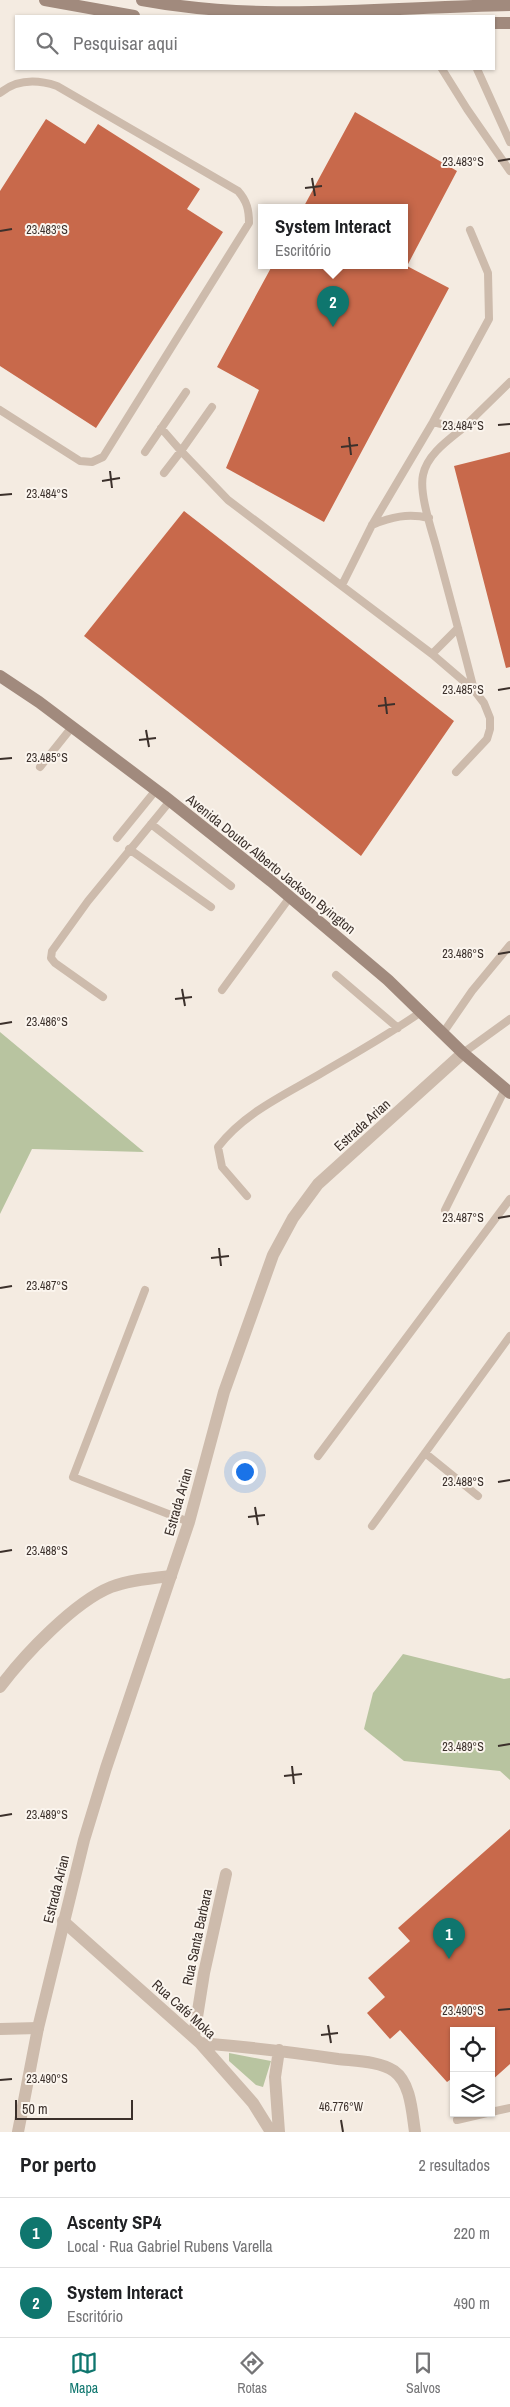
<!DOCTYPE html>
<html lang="pt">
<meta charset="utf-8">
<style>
:root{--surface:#fff;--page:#f2f2f2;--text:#202124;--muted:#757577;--line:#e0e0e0;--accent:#0f766e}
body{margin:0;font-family:"Archivo Narrow",sans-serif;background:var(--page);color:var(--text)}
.controls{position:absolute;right:15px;bottom:15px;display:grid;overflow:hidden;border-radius:0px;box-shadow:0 1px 4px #0004}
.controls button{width:45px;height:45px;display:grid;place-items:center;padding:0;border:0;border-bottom:1px solid var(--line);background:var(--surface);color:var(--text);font:25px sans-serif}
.scale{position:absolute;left:15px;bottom:12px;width:118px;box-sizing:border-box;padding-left:5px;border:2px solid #3b302b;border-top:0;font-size:14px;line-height:18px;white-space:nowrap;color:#3b302b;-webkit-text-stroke:4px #fbf5ee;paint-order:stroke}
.you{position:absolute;left:244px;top:1471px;width:18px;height:18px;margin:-12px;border:4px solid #fff;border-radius:50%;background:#1a73e8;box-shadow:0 0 0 8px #1a73e833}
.badge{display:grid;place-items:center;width:32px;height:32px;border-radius:50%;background:var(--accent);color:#fff;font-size:16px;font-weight:700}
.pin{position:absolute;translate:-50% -41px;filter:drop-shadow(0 1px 2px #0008)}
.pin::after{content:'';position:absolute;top:26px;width:18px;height:15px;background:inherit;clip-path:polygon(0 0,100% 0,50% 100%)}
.popup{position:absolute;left:258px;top:204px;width:150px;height:65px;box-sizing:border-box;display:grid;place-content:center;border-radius:0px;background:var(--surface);filter:drop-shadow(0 1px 4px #0005);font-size:16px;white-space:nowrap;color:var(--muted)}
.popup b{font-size:19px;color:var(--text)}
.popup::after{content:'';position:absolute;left:50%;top:100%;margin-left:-10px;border:10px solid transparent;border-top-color:var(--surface)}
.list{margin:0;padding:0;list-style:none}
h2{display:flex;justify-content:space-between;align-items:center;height:65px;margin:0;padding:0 20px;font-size:21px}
h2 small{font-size:16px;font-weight:400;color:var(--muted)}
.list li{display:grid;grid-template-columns:32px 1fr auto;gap:15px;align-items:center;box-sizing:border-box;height:70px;padding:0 20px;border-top:1px solid var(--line)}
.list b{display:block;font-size:19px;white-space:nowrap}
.list p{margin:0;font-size:16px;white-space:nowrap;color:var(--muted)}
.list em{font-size:16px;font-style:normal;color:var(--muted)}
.icon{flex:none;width:28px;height:28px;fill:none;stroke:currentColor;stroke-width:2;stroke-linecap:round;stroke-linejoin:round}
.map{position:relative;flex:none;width:510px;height:2132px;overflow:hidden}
.search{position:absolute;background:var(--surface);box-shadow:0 1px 4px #0004;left:15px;right:15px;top:15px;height:55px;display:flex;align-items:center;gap:12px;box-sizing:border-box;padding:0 18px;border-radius:0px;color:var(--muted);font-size:19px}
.sheet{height:205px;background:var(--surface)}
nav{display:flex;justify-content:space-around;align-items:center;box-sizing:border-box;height:70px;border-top:1px solid var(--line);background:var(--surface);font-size:14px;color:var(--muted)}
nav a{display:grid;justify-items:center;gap:2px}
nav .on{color:var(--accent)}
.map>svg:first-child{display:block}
.green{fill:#b8c4a0}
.building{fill:#c8694b}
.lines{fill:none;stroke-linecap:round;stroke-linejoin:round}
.service{stroke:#cdbbac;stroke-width:8}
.minor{stroke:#cdbbac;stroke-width:12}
.tertiary{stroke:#cdbbac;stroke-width:12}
.secondary{stroke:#a18a7d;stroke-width:12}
.ticks{fill:none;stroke:#3b302b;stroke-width:2}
.labels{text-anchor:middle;stroke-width:4;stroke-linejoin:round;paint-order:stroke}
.street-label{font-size:14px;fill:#3b302b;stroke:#fbf5ee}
.ticks-label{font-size:12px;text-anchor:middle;fill:#3b302b;stroke:#fbf5ee;stroke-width:4;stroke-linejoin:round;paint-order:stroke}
</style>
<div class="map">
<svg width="510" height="2132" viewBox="0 0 510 2132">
<rect width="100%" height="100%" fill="#f4ebe1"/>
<!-- green -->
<path class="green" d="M0,1032l144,120 -112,-3 -32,65z
M403,1654l101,25 6,-1v102l-10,-9 -96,-10 -40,-32 9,-36z
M229,2053l42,8 -8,26 -7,-2 -27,-24z"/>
<!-- building -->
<path class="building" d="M355,112l102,59 -50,95 42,22 -125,234 -98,-54 33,-78 -42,-23 55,-101h132v-58h-101z
M46,119l39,25 13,-20 102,65 -13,20 36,23 -127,196 -96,-62v-175z
M510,452v215l-4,1 -52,-202z
M184,511l270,210 -93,135 -277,-220z
M510,1829v235l-19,17v-50h-37v46l-7,5 -47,-52 -10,9 -23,-26 18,-16 -17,-19 42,-37 -12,-13z"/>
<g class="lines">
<!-- service -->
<path class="service" d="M442,69l25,40 43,62
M477,69l33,73
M0,93c17,-14 36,-14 57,-7l181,105c9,10 11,19 11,32l-146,234 -11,5 -12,-1 -80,-51
M212,407l-31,44 47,49 204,154 42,36 10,13 6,15v11l-3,10 -31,33
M433,422l29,7 48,-47
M161,428l20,23 -17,22
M462,429c-15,12 -35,26 -39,46 -4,18 8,53 13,71 13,48 26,96 38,144
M145,452l41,-60
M372,525c19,-8 36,-12 57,-7
M342,585l30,-60 61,-103 56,-103 -1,-46 -18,-43
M432,654l26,-26
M40,767l32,-40
M151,824l80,62
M117,838l39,-48
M129,849l82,58
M336,975l62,53
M222,990l68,-93
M103,997l-48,-34 -4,-5 1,-7 36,-50 82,-100
M443,1033l29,-42 38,-46
M463,1053l47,-34
M247,1196l-25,-29 -4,-20c26,-34 66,-52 102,-73 34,-20 68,-39 101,-62
M445,1210l60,-121
M145,1290l-72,187 116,45
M425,1453l53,43
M318,1456l192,-257
M372,1526l138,-190
M491,2112l19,-4
M457,2120l30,-7"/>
<!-- minor -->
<path class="minor" d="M0,1687c24,-32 74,-85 111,-100 18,-7 41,-9 60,-11
M63,1921l137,122 53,60 18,29
M0,2029l38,-1
M194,2036l10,-63 22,-99
M200,2043c47,4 92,9 138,16 17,2 42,2 56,12 17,12 18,42 21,61
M279,2132l-4,-55 4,-27"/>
<!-- tertiary -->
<path class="tertiary" d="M18,2132l20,-104 46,-188 22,-72 83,-246 35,-130 49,-137 20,-37 25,-34 145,-131"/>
<!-- secondary -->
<path class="secondary" d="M45,0l89,16
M142,0c121,23 245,7 368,5
M494,23h16
M0,676l39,26 125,94 107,85 117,99 75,73 47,40"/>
</g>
<!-- ticks -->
<path class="ticks" d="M498,161l12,-2M312,178l3,18M305,188l17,-2M0,231l12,-2M498,425l12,-1M349,437l2,18M341,447l17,-2M110,471l2,17M102,481l18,-3M0,495l12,-1M498,690l12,-2M385,697l2,17M378,706l17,-2M146,730l3,17M139,740l17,-2M0,759l12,-1M498,954l12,-2M182,989l3,17M175,999l17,-2M0,1024l12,-2M498,1218l12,-2M219,1248l2,18M211,1258l18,-2M0,1288l12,-2M498,1482l12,-2M255,1507l3,18M248,1517l17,-2M0,1552l12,-2M498,1746l12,-2M292,1766l2,18M284,1776l18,-2M0,1816l12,-2M498,2010l12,-1M328,2025l3,18M321,2035l17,-2M0,2080l12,-1M341,2120l2,12"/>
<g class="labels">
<!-- street labels -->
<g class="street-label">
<text transform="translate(271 864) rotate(39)" y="5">Avenida Doutor Alberto Jackson Byington</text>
<text transform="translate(362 1125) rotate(-42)" y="5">Estrada Arian</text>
<text transform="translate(178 1502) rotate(-74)" y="5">Estrada Arian</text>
<text transform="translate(56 1889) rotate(-76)" y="5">Estrada Arian</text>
<text transform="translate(197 1937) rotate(-78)" y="5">Rua Santa Barbara</text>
<text transform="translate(184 2009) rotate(42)" y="5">Rua Café Moka</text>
</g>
</g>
<g class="ticks-label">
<text x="463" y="166">23.483°S</text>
<text x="47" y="234">23.483°S</text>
<text x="463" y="430">23.484°S</text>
<text x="47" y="498">23.484°S</text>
<text x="463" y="694">23.485°S</text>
<text x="47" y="762">23.485°S</text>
<text x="463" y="958">23.486°S</text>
<text x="47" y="1026">23.486°S</text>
<text x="463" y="1222">23.487°S</text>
<text x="47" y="1290">23.487°S</text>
<text x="463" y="1486">23.488°S</text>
<text x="47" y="1555">23.488°S</text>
<text x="463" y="1751">23.489°S</text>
<text x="47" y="1819">23.489°S</text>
<text x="463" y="2015">23.490°S</text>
<text x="47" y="2083">23.490°S</text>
<text x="341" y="2111">46.776°W</text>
</g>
</svg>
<div class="controls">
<button><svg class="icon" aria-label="locate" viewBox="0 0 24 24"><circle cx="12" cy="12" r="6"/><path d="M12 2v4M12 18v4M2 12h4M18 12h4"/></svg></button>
<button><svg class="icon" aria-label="layers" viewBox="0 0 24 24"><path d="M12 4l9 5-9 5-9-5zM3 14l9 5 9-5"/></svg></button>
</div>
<div class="scale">50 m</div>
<div class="you"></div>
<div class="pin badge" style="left:449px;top:1959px">1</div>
<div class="pin badge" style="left:333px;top:327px">2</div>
<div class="popup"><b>System Interact</b>Escritório</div>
<div class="search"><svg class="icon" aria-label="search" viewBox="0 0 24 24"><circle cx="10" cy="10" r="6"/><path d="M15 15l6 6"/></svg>Pesquisar aqui</div>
</div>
<section class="sheet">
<h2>Por perto<small>2 resultados</small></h2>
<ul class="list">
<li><span class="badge">1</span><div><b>Ascenty SP4</b><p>Local · Rua Gabriel Rubens Varella</p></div><em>220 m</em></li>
<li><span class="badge">2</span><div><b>System Interact</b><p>Escritório</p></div><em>490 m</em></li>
</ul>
</section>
<nav>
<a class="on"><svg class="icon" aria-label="map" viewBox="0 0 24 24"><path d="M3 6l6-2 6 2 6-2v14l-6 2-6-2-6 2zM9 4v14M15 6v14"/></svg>Mapa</a>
<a><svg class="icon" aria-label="directions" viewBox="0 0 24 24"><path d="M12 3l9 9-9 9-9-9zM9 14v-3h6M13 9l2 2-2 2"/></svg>Rotas</a>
<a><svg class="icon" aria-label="saved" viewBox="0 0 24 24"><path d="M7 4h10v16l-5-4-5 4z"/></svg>Salvos</a>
</nav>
